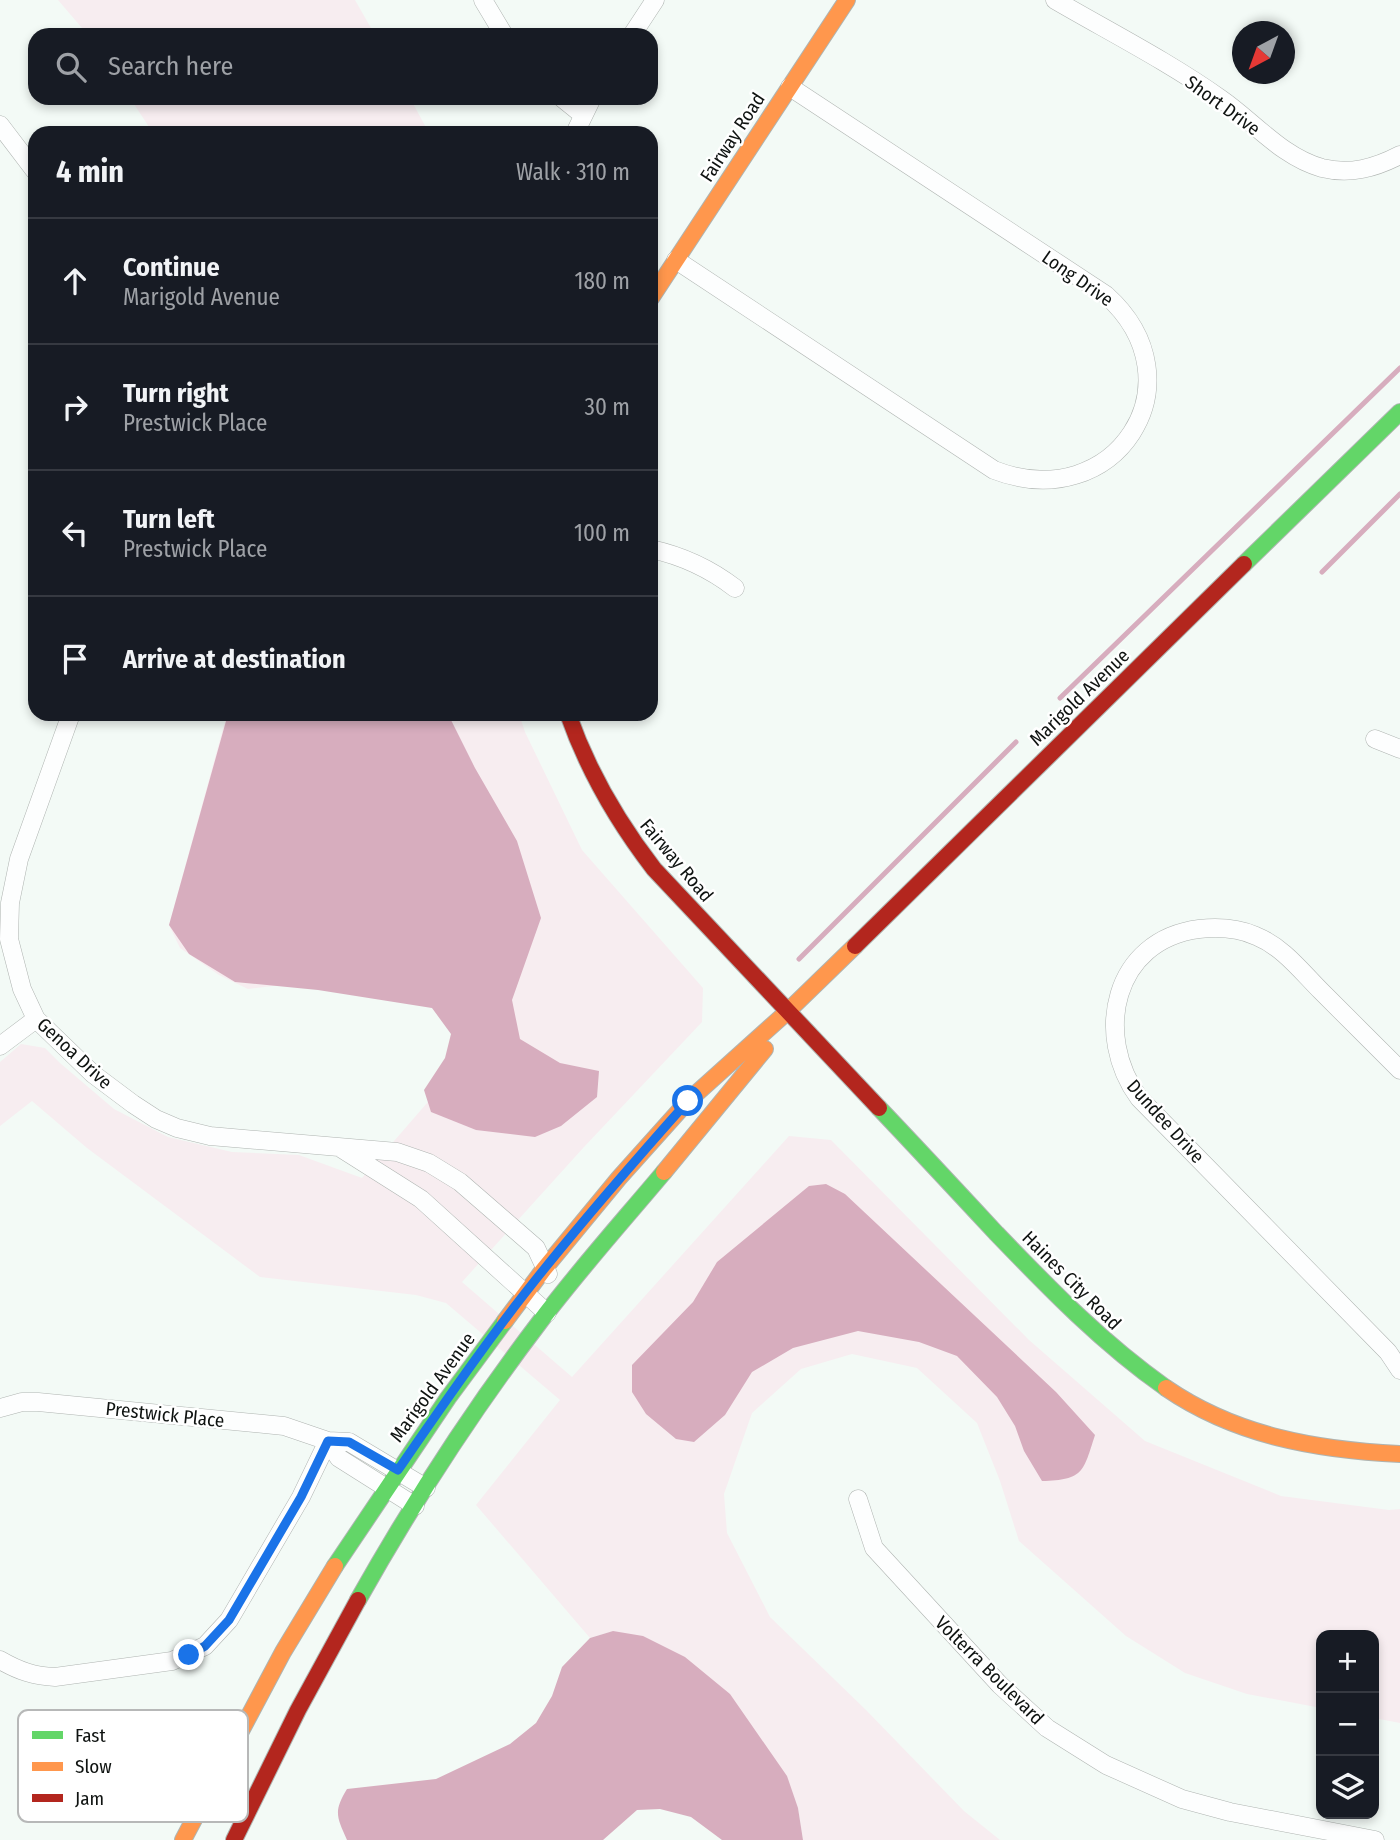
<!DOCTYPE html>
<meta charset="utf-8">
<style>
:root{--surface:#171b24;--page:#20242c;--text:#f1f3f6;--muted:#9ea1a6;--line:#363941}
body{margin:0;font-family:"Fira Sans Condensed",sans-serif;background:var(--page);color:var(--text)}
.controls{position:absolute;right:21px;bottom:21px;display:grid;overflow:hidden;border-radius:14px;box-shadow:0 4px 10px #0003}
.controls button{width:63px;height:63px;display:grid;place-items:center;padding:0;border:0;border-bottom:2px solid var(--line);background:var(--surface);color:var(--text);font:35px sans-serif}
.compass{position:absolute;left:1232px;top:21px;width:63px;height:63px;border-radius:50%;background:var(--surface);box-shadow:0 4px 10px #0003;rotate:221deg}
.stop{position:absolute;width:21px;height:21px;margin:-16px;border:5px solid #1a73e8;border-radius:50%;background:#fff}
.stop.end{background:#1a73e8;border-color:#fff;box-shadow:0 2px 7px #0008}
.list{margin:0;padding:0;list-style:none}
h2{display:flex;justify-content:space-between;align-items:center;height:91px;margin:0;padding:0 28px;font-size:30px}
h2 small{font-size:23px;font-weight:400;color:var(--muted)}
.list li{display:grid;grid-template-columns:46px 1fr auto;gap:21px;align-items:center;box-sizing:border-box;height:126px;padding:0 28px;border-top:2px solid var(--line)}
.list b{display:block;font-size:26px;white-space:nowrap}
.list p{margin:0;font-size:23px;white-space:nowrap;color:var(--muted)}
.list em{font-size:23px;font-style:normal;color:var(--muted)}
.icon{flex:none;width:38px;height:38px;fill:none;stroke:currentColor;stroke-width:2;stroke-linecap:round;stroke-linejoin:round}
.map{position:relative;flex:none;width:1400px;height:1840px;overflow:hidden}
.search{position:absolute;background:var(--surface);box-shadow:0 4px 10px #0003;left:28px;top:28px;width:630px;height:77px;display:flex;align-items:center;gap:18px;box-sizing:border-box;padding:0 24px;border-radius:21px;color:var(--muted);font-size:26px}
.panel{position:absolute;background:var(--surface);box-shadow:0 4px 10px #0003;left:28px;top:126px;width:630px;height:595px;border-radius:21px}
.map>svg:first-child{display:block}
.green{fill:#f7edf0}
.water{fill:#d7adbe}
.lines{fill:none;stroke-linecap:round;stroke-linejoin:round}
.stream{stroke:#d7adbe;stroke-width:5}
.street-casing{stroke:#afb4b1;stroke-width:19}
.fast-casing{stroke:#afb4b1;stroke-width:18}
.slow-casing{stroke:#afb4b1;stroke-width:18}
.jam-casing{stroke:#afb4b1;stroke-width:18}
.street{stroke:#fdfefe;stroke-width:18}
.fast{stroke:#63d668;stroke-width:16}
.slow{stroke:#ff974d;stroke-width:16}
.jam{stroke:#b3261e;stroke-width:16}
.route{stroke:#1a73e8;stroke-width:9}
.labels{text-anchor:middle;stroke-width:5;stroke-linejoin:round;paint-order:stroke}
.street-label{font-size:19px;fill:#0f1311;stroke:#fff}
.key{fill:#fff;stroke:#b7b8b8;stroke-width:2}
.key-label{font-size:19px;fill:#0f1311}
</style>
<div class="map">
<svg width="1400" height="1840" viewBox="0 0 1400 1840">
<rect width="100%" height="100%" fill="#f3faf6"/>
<!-- green -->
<path class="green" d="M58,0h297l20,35h-287z
M130,98h280l19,35h-276z
M227,714h292l6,18 57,118 121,138 -1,34 -118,125 -122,135 110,95 217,-241 42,4 198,200 116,101 136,55 108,14 11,-1v214l-26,-5v-83h-53v73l-74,-14 -62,-21 -59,-37 -107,-95 -19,-60 -23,-58 -60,-55 -65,-14 -51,15 -49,44 -28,81 3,39 43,84 96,93 98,101 36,29h-197l-5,-32 -185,-177 -23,7 -114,-133 84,-105 -114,-97 -30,-8 -156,-18 -173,-129 -55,-47 -32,25v-64l21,-18 24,4 15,15 54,46 54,28 64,15 67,3 63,23 78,-90 23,-42 -21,-34 -49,-18 -86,-12 -59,7 -29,-14 -39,-27 -11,-23z"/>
<!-- water -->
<path class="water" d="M228,714h220l27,54 42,73 24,77 -29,82 8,39 40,24 39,8 -2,26 -36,29 -26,11 -59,-7 -45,-18 -7,-22 21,-32 6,-24 -19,-26 -114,-18 -83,-8 -46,-28 -20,-29z
M826,1184l19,10 211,198 39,43c-12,37 -11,45 -53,46l-18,-30 -9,-25 -18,-29 -40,-41 -38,-14 -61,-11 -65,17 -41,24 -27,43 -31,27 -18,-3 -30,-25 -14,-22v-27l61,-63 24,-40 92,-76z
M613,1631l30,5 42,21 45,37 57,82 11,32 5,32h-81l-31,-23 -31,-8 -23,1 -34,30h-256c-10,-23 -14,-28 0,-51l89,-10 74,-35 26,-21 16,-27 10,-29 28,-29z"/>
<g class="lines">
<!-- stream -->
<path class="stream" d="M1322,572l78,-78
M1060,698l340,-330
M799,959l217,-217"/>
<defs>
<path id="street" d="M483,0l21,35
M1055,0c55,32 114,62 166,99 33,23 61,58 101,69 28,7 53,0 78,-13
M632,35l23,-35
M562,98l21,17
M0,125l35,46
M575,133l17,-35
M676,260l318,210c121,47 209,-88 112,-175l-316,-208
M651,549c32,7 58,19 84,39
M71,714l-52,145 -9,44 -1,36 13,50 14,30 57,55 40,30 23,15 21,9 33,8 187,16 32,11 31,19 76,66 12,26
M1375,739l25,10
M0,1046l36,-27
M1400,1070c-26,-26 -53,-53 -79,-79 -20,-20 -38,-44 -65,-55 -18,-8 -38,-9 -57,-7 -86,11 -106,106 -60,169l249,254 12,18
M342,1149l79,50 126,114
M0,1408l22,-6h16l246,24 44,15 21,1 77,46
M328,1441l11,17 76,48
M858,1499l16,49 126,137 47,43 59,37 76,34 48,13 145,28
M0,1660c19,11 34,16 55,17l117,-16 33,-15 24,-26 72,-123 27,-56"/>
<path id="fast" d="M1244,564l156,-152
M879,1108c39,41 78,83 117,125 54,56 106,110 170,155
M335,1566l113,-168 57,-77
M358,1600c54,-96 114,-189 181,-277 39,-52 83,-101 125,-151"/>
<path id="slow" d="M651,298l196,-298
M664,1172l101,-123
M505,1321l39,-52 75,-91 69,-77 99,-89 68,-66
M1166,1388c70,48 151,62 234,66
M183,1840l100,-188 52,-86"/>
<path id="jam" d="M568,714c20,57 49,107 86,155l225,239
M855,946l389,-382
M234,1840l64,-130 60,-110"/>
</defs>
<!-- street casing -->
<use href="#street" class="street-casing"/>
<!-- fast casing -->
<use href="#fast" class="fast-casing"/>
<!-- slow casing -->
<use href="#slow" class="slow-casing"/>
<!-- jam casing -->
<use href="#jam" class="jam-casing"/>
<!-- street -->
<use href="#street" class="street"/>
<!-- fast -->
<use href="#fast" class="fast"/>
<!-- slow -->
<use href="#slow" class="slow"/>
<!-- jam -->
<use href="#jam" class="jam"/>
</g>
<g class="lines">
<!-- route -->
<path class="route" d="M189,1655l16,-9 24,-26 72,-123 27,-56 21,1 49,28c47,-68 95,-138 147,-202 46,-57 94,-112 143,-167"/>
</g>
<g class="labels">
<!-- street labels -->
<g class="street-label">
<text transform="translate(1223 105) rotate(36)" y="7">Short Drive</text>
<text transform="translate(732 137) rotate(-57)" y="7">Fairway Road</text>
<text transform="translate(1078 278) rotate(35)" y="7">Long Drive</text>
<text transform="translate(1079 697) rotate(-44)" y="7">Marigold Avenue</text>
<text transform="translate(677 860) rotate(50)" y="7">Fairway Road</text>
<text transform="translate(75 1053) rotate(43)" y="7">Genoa Drive</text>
<text transform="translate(1166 1121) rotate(48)" y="7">Dundee Drive</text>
<text transform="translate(1072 1280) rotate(45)" y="7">Haines City Road</text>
<text transform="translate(432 1387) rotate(-54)" y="7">Marigold Avenue</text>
<text transform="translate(165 1414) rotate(6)" y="7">Prestwick Place</text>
<text transform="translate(990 1670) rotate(45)" y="7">Volterra Boulevard</text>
</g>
</g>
<!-- legend -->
<rect x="18" y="1710" width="230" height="112" rx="10" class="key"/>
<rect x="32" y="1731" width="31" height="8" fill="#63d668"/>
<rect x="32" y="1762" width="31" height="9" fill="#ff974d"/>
<rect x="32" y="1794" width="31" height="8" fill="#b3261e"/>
<g class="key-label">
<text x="75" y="1742">Fast</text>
<text x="75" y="1773">Slow</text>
<text x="75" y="1805">Jam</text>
</g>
</svg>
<div class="controls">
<button>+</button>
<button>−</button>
<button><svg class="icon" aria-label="layers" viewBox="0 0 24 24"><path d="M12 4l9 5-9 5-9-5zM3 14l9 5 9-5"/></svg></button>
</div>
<svg class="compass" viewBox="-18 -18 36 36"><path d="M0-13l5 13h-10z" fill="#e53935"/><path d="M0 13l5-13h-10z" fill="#9ea1a6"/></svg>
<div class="stop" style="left:688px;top:1101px"></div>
<div class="stop end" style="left:189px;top:1655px"></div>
<div class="search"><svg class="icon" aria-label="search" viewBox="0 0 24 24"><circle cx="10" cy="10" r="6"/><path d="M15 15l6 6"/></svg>Search here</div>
<section class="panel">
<h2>4 min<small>Walk · 310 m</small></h2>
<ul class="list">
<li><svg class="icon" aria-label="ahead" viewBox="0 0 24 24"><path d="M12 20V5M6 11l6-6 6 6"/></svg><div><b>Continue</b><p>Marigold Avenue</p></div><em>180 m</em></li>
<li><svg class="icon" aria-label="right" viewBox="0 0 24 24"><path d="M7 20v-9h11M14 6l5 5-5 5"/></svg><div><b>Turn right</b><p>Prestwick Place</p></div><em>30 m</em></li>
<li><svg class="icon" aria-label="left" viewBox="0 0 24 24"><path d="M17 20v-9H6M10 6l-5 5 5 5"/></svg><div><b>Turn left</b><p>Prestwick Place</p></div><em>100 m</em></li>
<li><svg class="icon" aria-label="arrive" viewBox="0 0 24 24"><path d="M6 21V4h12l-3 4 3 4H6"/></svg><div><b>Arrive at destination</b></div></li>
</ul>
</section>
</div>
